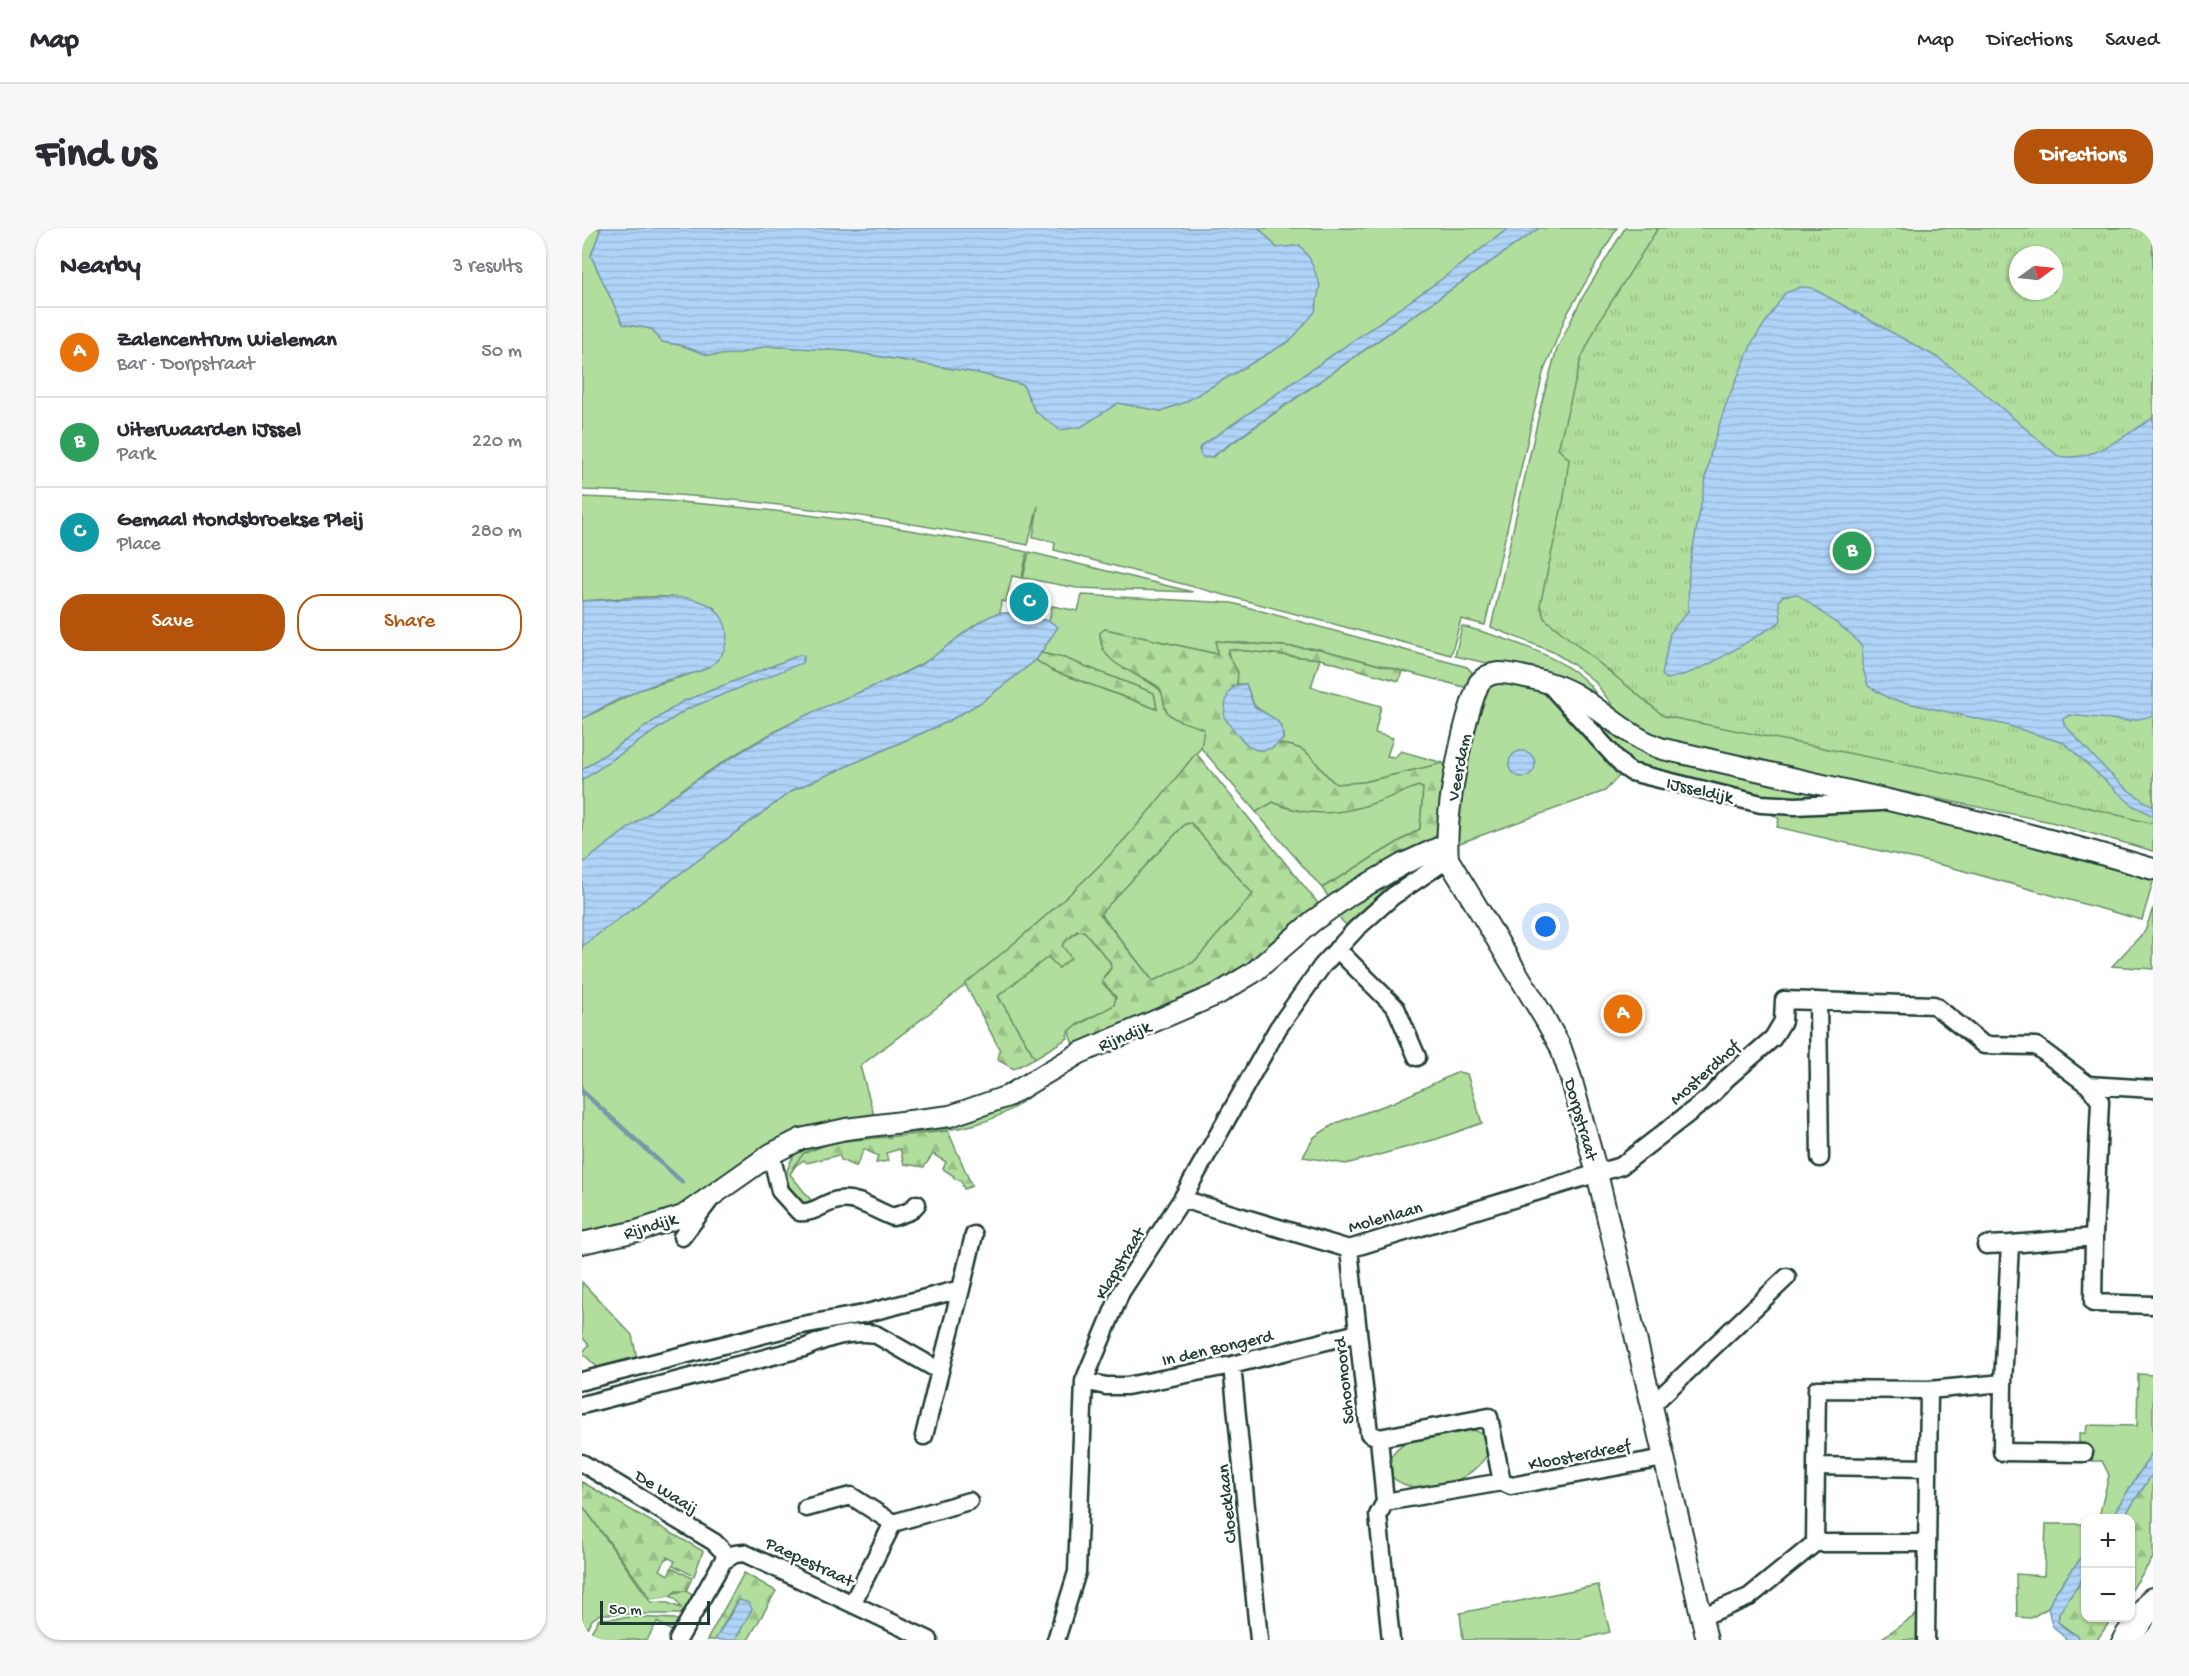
<!DOCTYPE html>
<meta charset="utf-8">
<style>
:root{--surface:#fff;--page:#f7f7f7;--text:#2b2b33;--muted:#7c7c81;--line:#e1e1e2;--accent:#b45309}
body{margin:0;font-family:"Gochi Hand",sans-serif;background:var(--page);color:var(--text)}
.controls{position:absolute;right:18px;bottom:18px;display:grid;overflow:hidden;border-radius:12px;box-shadow:0 2px 4px #0004}
.controls button{width:54px;height:54px;display:grid;place-items:center;padding:0;border:0;border-bottom:2px solid var(--line);background:var(--surface);color:var(--text);font:30px sans-serif}
.compass{position:absolute;left:1427px;top:18px;width:54px;height:54px;border-radius:50%;background:var(--surface);box-shadow:0 2px 4px #0004;rotate:75deg}
.scale{position:absolute;left:18px;bottom:15px;width:110px;box-sizing:border-box;padding-left:6px;border:3px solid #1f3d34;border-top:0;font-size:16px;line-height:21px;white-space:nowrap;color:#1f3d34;-webkit-text-stroke:4px #fff;paint-order:stroke}
.you{position:absolute;left:964px;top:699px;width:21px;height:21px;margin:-15px;border:4px solid #fff;border-radius:50%;background:#1a73e8;box-shadow:0 0 0 9px #1a73e833}
.badge{display:grid;place-items:center;width:39px;height:39px;border-radius:50%;background:var(--accent);color:#fff;font-size:20px;font-weight:700}
.pin{position:absolute;translate:-50% -50%;border:3px solid #fff;box-shadow:0 2px 6px #0006}
.list{margin:0;padding:0;list-style:none}
h2{display:flex;justify-content:space-between;align-items:center;height:78px;margin:0;padding:0 24px;font-size:26px}
h2 small{font-size:20px;font-weight:400;color:var(--muted)}
.list li{display:grid;grid-template-columns:39px 1fr auto;gap:18px;align-items:center;box-sizing:border-box;height:90px;padding:0 24px;border-top:2px solid var(--line)}
.list b{display:block;font-size:22px;white-space:nowrap}
.list p{margin:0;font-size:20px;white-space:nowrap;color:var(--muted)}
.list em{font-size:20px;font-style:normal;color:var(--muted)}
.actions{display:flex;gap:12px;padding:18px 24px}
.actions a{flex:1;padding:14px 0;border:2px solid var(--accent);border-radius:24px;text-align:center;font-size:21px;color:var(--accent)}
.actions .main{background:var(--accent);color:#fff}
.map{position:relative;flex:none;width:1571px;height:1412px;overflow:hidden;border-radius:24px}
header{display:flex;align-items:center;gap:36px;box-sizing:border-box;height:84px;padding:0 30px;background:var(--surface);border-bottom:2px solid var(--line)}
header strong{font-size:28px}
nav{display:flex;gap:33px;margin-inline-start:auto;font-size:21px}
.intro{display:flex;align-items:center;justify-content:space-between;box-sizing:border-box;height:144px;padding:0 36px}
h1{margin:0;font-size:42px}
.button{padding:15px 27px;border-radius:24px;background:var(--accent);color:#fff;font-size:21px;font-weight:700}
main{display:flex;gap:36px;padding:0 36px}
aside{flex:1;background:var(--surface);border-radius:24px;box-shadow:0 2px 4px #0004}
.map>svg:first-child{display:block}
.grass{fill:#b1de9c;stroke:#688e68;stroke-width:1.5;fill-rule:evenodd}
.forest{fill:url(#forest-firs);stroke:#688e68;stroke-width:1.5;fill-rule:evenodd}
.park{fill:url(#park-tufts);stroke:#688e68;stroke-width:1.5;fill-rule:evenodd}
.water{fill:url(#water-rules);stroke:#7698aa;stroke-width:1.5}
.lines{fill:none;stroke-linecap:round;stroke-linejoin:round}
.stream{stroke:#7698aa;stroke-width:4.5}
.minor-casing{stroke:#1f3d34;stroke-width:21}
.tertiary-casing{stroke:#1f3d34;stroke-width:24}
.primary-casing{stroke:#1f3d34;stroke-width:30}
.minor{stroke:#fff;stroke-width:16}
.tertiary{stroke:#fff;stroke-width:20}
.primary{stroke:#fff;stroke-width:26}
.labels{text-anchor:middle;stroke-width:5;stroke-linejoin:round;paint-order:stroke}
.street-label{font-size:18px;fill:#1f3d34;stroke:#fff}
</style>
<header>
<strong>Map</strong>
<nav><a>Map</a><a>Directions</a><a>Saved</a></nav>
</header>
<div class="intro"><h1>Find us</h1><a class="button">Directions</a></div>
<main>
<aside>
<h2>Nearby<small>3 results</small></h2>
<ul class="list">
<li><span class="badge" style="background:#e8710a">A</span><div><b>Zalencentrum Wieleman</b><p>Bar · Dorpstraat</p></div><em>50 m</em></li>
<li><span class="badge" style="background:#2e9e5b">B</span><div><b>Uiterwaarden IJssel</b><p>Park</p></div><em>220 m</em></li>
<li><span class="badge" style="background:#0f9aa8">C</span><div><b>Gemaal Hondsbroekse Pleij</b><p>Place</p></div><em>280 m</em></li>
</ul>
<div class="actions"><a class="main">Save</a><a>Share</a></div>
</aside>
<div class="map">
<svg width="1571" height="1412" viewBox="0 0 1571 1412">
<defs>
<pattern id="forest-firs" width="22" height="20" patternUnits="userSpaceOnUse" patternTransform="scale(1.5)"><rect width="22" height="20" fill="#b1de9c"/><path d="M5 1l3.5 6h-7zM16 11l3.5 6h-7z" fill="#98bf87"/></pattern>
<pattern id="park-tufts" width="24" height="20" patternUnits="userSpaceOnUse" patternTransform="scale(1.5)"><rect width="24" height="20" fill="#b1de9c"/><path d="M3 7l-1-3M5 7V3M7 7l1-3M15 17l-1-3M17 17v-4M19 17l1-3" fill="none" stroke="#98bf87"/></pattern>
<pattern id="water-rules" width="6" height="5" patternUnits="userSpaceOnUse" patternTransform="scale(1.5)"><rect width="6" height="5" fill="#b0d4f8"/><path d="M0 2.5h6" fill="none" stroke="#97b7d5"/></pattern>
</defs>
<rect width="100%" height="100%" fill="#fff"/>
<filter id="ink" filterUnits="userSpaceOnUse"><feTurbulence type="fractalNoise" baseFrequency=".0167" numOctaves="2"/><feDisplacementMap in="SourceGraphic" scale="12" xChannelSelector="R" yChannelSelector="G"/><feConvolveMatrix kernelMatrix="1 2 1 2 8 2 1 2 1" color-interpolation-filters="sRGB"/></filter>
<g filter="url(#ink)">
<!-- grass -->
<path class="grass" d="M0,0h19l-10,28 32,68 29,5 10,13 18,3 28,10 30,-1 28,-8 81,5 131,22 45,12 12,26 83,-8 43,8 24,-9 106,-62 -14,-92 -18,-20h250l-67,51 -242,168 -1,3 13,7 327,-229h78l-51,88 -23,57 -58,252 -24,-6 -10,36 -397,-105 1,-8 -22,-5 5,-31 -10,39c-147,-29 -296,-51 -446,-55z
M1043,0h528v623l-102,-29 -388,-80 -38,-20 -30,-40 -21,-17 -21,-13 -62,-25 51,-226 15,-52 25,-51zM1436,27h36v36h-36z
M0,269c150,4 299,25 445,55l-5,26 -10,-2 -6,26 -5,-1 -1,12c-27,6 -53,38 -79,51 -37,20 -78,34 -116,52 -80,39 -153,93 -223,148v-84l105,-71 117,-50 -4,-4 -118,47 -100,68v-51l57,-29 64,-20 14,-10 -1,-51c-27,-20 -101,-10 -134,-8z
M447,324l164,40 -116,-4 -54,-10z
M500,367l150,8 235,64 5,5 -4,16 -149,-39 -102,-8v13l-112,-25 -5,4 2,13c10,9 21,20 32,28 16,11 32,11 31,35l40,21 -4,18c-25,30 -49,62 -76,91 -78,86 -172,157 -265,227l16,56 -34,3 -142,76 -118,38v-293l211,-156 154,-68 36,-21 53,-41 15,10 106,39 -3,-16 -90,-35 -23,-5 16,-26 -8,-6 3,-15 26,5z
M880,398c37,10 122,35 137,74l-90,-32 -54,-12z
M647,421l91,10 -9,28 70,19 -6,27 18,5 -6,18 8,1 6,-6 42,12 -79,19 -28,2c-24,-19 -21,-38 -58,-40l5,-5c0,-23 -15,-21 -29,-34l-8,-21h-9c3,-13 -11,-22 -8,-35z
M912,451l51,12 76,83 -16,17 -151,54 10,-69 22,-92z
M980,466l41,26 254,79 -81,4 -149,-40z
M836,558l5,2 -3,41 -98,59 -66,-76 17,-10c48,22 99,2 145,-16z
M1300,580l16,2 252,65 3,7 -11,38 -192,-53 -173,-40 2,-8 -15,-10z
M609,595l62,71 -59,68 -41,19 -53,-68 85,-89z
M844,635l-45,30 -35,32 -14,-14z
M1571,680v61l-41,-3 33,-35z
M498,702l4,1 26,31 1,6 -7,8 -1,8 13,13 -1,8 -39,20 -9,10 1,3 -33,20 -37,-62 50,-40 11,12 2,-23z
M876,844l9,2 15,49 -45,16 -91,25 -43,-7 11,-20 22,-14 58,-21z
M460,855c-55,65 -137,41 -208,59 -10,3 -20,7 -30,11l-14,21 24,30h-13c-18,-20 -19,-34 -3,-54z
M0,1054l50,53 5,23 -39,10 -16,-15 7,-8 -7,-8z
M1556,1146l15,1v76l-42,67h-19l7,-1 10,-42 -7,-14h-10v-6l-13,-13v-9h7l1,-8 50,1z
M887,1200l16,7 3,18c-15,29 -69,48 -96,24l-3,-16c11,-29 54,-28 80,-33z
M0,1277l69,97 17,1 13,5 -5,-9 -6,-3 3,-3 13,-2 9,6 -10,17h-85l-8,6 -10,18z
M1464,1296h39v29l-30,40 -7,15 -17,10 -14,-1 -1,-43 28,2z
M1016,1357l12,47 -32,8h-115l-3,-27z
M54,1389l39,2 6,3 -6,11 -18,-11 -10,18h-61l13,-21z"/>
<!-- forest -->
<path class="forest" d="M523,401l112,25 -1,-13 103,8 83,22 -3,10 -79,-22 -91,-10 -2,4 11,19 -1,12 -5,2 40,62 6,-4c37,2 34,21 58,40l28,-2 79,-19 6,10 -13,64 -106,62 -8,-11 98,-59 3,-41 -5,-2c-50,20 -93,40 -145,16l-17,10 -55,-64 3,-19c-10,-4 -31,-8 -37,-17 -4,-7 -3,-16 -7,-24 -21,-16 -61,-21 -60,-55z
M459,425l23,5 90,35 3,16 -106,-39 -15,-10z
M614,525l121,149 2,6 -82,68 -163,71 -6,-16 46,-26 2,-8 -14,-16 9,-13 -1,-6 -26,-31h-7l-15,14 9,13 -12,10 -11,-11 -50,39 37,62 -21,11 -16,-9 2,-10 -35,-66c56,-46 111,-92 160,-145 25,-28 48,-57 71,-86zM609,595l62,71 -59,68 -41,19 -53,-67 85,-90z
M366,903l24,55 -8,3 -3,-8 -8,-3 1,-2 -11,-7 3,-7 -13,-8 -9,13 -20,-3 -4,-15 -14,4 2,8 -12,2 2,-7 -14,-7 -8,18 -15,-7 -2,-5 -32,8 -3,-3 -12,8 12,-15 30,-11z
M1571,1245v85l-22,33 -1,-73h-7z
M0,1254l121,69 -9,25 -21,-11 2,-4 -8,-4 -7,13 8,5 4,-8 20,11 -6,13h-10l-6,5 -19,3 -69,-94z
M162,1345l32,18 -28,49h-13l17,-31 -16,-7 -21,38h-8z
M1503,1347l1,43h26l-15,22h-19l-1,-4 -19,-14 1,-9z
M1341,1382l-1,30h-43z"/>
<!-- park -->
<path class="park" d="M1076,0h495v596l-176,-45 -313,-63 -120,-98 -4,-13 24,-108 5,-38 -11,-10 23,-90 17,-36zM1436,27h36v36h-36z"/>
<!-- water -->
<path class="water" d="M19,0h658l18,20 23,-3 10,14 10,26 -5,27 -24,28 -106,62 -24,9 -43,-8 -37,24 -21,3 -25,-19 -12,-26 -45,-12 -131,-22 -81,-5 -28,8 -30,1 -28,-10 -18,-3 -10,-13 -29,-5 -32,-68z
M927,0h30l-328,229 -7,1 -4,-4v-7l242,-168z
M1219,59l11,1 126,70 27,19 93,79c35,7 67,-21 95,-38v298l-25,5 -59,-6 -6,4 1,5c27,29 54,64 89,82v10l-21,-11 -68,-62 -58,-18 -116,-26 -22,-13 -6,-21v-18l-10,-12 -55,-41 -15,2 -3,6 2,18 -2,3c-35,19 -72,49 -112,56l-5,-4 8,-42 18,-22 1,-42 22,-118 15,-47 27,-63 32,-48z
M49,371c29,-1 79,-10 93,23 6,14 2,32 -10,41 -13,11 -33,12 -48,17 -29,10 -58,23 -84,39v-118z
M442,382l6,1v6l19,4 9,6 -22,33 -53,41 -36,21 -154,68 -211,156v-82c69,-55 141,-105 219,-146 39,-20 82,-33 121,-54 22,-12 58,-49 79,-51 7,-1 15,1 22,2z
M218,427l4,1 -2,7 -115,46 -105,71v-10l100,-68z
M664,456l8,22c14,12 29,10 29,33 -27,28 -43,-1 -59,-22 2,-18 1,-32 22,-33z
M927 536a13 13 0 1 1 26 0a13 13 0 1 1-26 0Z
M1571,1223v22l-30,45h-12z
M1503,1325v22l-26,38 -1,9 10,9 9,4 1,5h-11l-15,-15 -4,-17 7,-15z
M157,1372l10,3 3,6 -17,31h-20z"/>
<g class="lines">
<!-- stream -->
<path class="stream" d="M0,863l100,91"/>
<defs>
<path id="minor" d="M966,455l76,84 7,5 130,32 34,2 86,-4
M755,721l59,59 21,49
M1236,773l2,157
M189,926l9,37 19,21c16,2 25,-10 40,-12 19,-3 37,11 54,17l17,-6 7,-7
M600,971l167,50 272,-83 90,-70 15,-17 47,-41 10,-17 1,-21 150,5 50,40 52,1 52,39
M100,1009l28,-37
M1512,1009l-1,66 60,2
M1404,1017l24,-1
M767,1021l20,184 10,5 6,64
M379,1061l13,-54
M650,1137l27,275
M0,1153l215,-55 66,-12 98,-25 -21,82 -65,-37c-25,-4 -48,4 -71,14l-222,57
M502,1153l22,5h21l105,-21 126,-32
M1421,1155l-1,69 82,1
M1070,1177l135,-128
M342,1208l16,-65
M797,1210l110,-21 13,65
M0,1235l132,79 15,15
M1234,1238l112,2
M224,1280l45,-12 42,27
M1233,1315l2,-154 112,1
M271,1374l40,-79 76,-22
M1119,1389l48,-20 66,-54h112
M96,1412l45,-79 12,-7 9,-1 185,87
M474,1412l21,-68 7,-191 37,-89 61,-93 96,-171 44,-62 34,-37 37,-33 55,-37
M809,1412l-13,-125 7,-13 117,-20 9,4 153,-28
M1344,1412l3,-250 74,-7 7,-139 84,-7 6,-136 -12,-16 65,4"/>
<path id="tertiary" d="M0,1015l55,-12 46,-15 88,-62 30,-15 45,-10 104,-13 58,-20 72,-43 138,-59 36,-22 59,-51 38,-27 52,-30 44,-20
M1125,1412l-110,-467 -26,-95 -11,-32 -15,-27 -97,-160c-4,-44 14,-135 31,-176 11,-14 26,-10 42,-7 18,4 36,8 52,17 31,18 56,45 90,56 164,37 329,72 490,120"/>
<path id="primary" d="M1544,1412l27,-39"/>
</defs>
<!-- minor casing -->
<use href="#minor" class="minor-casing"/>
<!-- tertiary casing -->
<use href="#tertiary" class="tertiary-casing"/>
<!-- primary casing -->
<use href="#primary" class="primary-casing"/>
<!-- minor -->
<use href="#minor" class="minor"/>
<!-- tertiary -->
<use href="#tertiary" class="tertiary"/>
<!-- primary -->
<use href="#primary" class="primary"/>
</g>
</g>
<g class="labels">
<!-- street labels -->
<g class="street-label">
<text transform="translate(876 539) rotate(-79)" y="6">Veerdam</text>
<text transform="translate(1118 561) rotate(13)" y="6">IJsseldijk</text>
<text transform="translate(542 807) rotate(-22)" y="6">Rijndijk</text>
<text transform="translate(1122 844) rotate(-42)" y="6">Mosterdhof</text>
<text transform="translate(1000 891) rotate(74)" y="6">Dorpstraat</text>
<text transform="translate(803 988) rotate(-16)" y="6">Molenlaan</text>
<text transform="translate(68 997) rotate(-17)" y="6">Rijndijk</text>
<text transform="translate(537 1035) rotate(-59)" y="6">Klapstraat</text>
<text transform="translate(635 1119) rotate(-13)" y="6">In den Bongerd</text>
<text transform="translate(761 1153) rotate(-96)" y="6">Schoonoord</text>
<text transform="translate(997 1226) rotate(-11)" y="6">Kloosterdreef</text>
<text transform="translate(85 1263) rotate(31)" y="6">De Waaij</text>
<text transform="translate(644 1276) rotate(-96)" y="6">Cloecklaan</text>
<text transform="translate(228 1333) rotate(25)" y="6">Paepestraat</text>
</g>
</g>
</svg>
<div class="controls">
<button>+</button>
<button>−</button>
</div>
<svg class="compass" viewBox="-18 -18 36 36"><path d="M0-13l5 13h-10z" fill="#e53935"/><path d="M0 13l5-13h-10z" fill="#7c7c81"/></svg>
<div class="scale">50 m</div>
<div class="you"></div>
<div class="pin badge" style="left:1041px;top:786px;background:#e8710a">A</div>
<div class="pin badge" style="left:1270px;top:323px;background:#2e9e5b">B</div>
<div class="pin badge" style="left:447px;top:374px;background:#0f9aa8">C</div>
</div>
</main>
